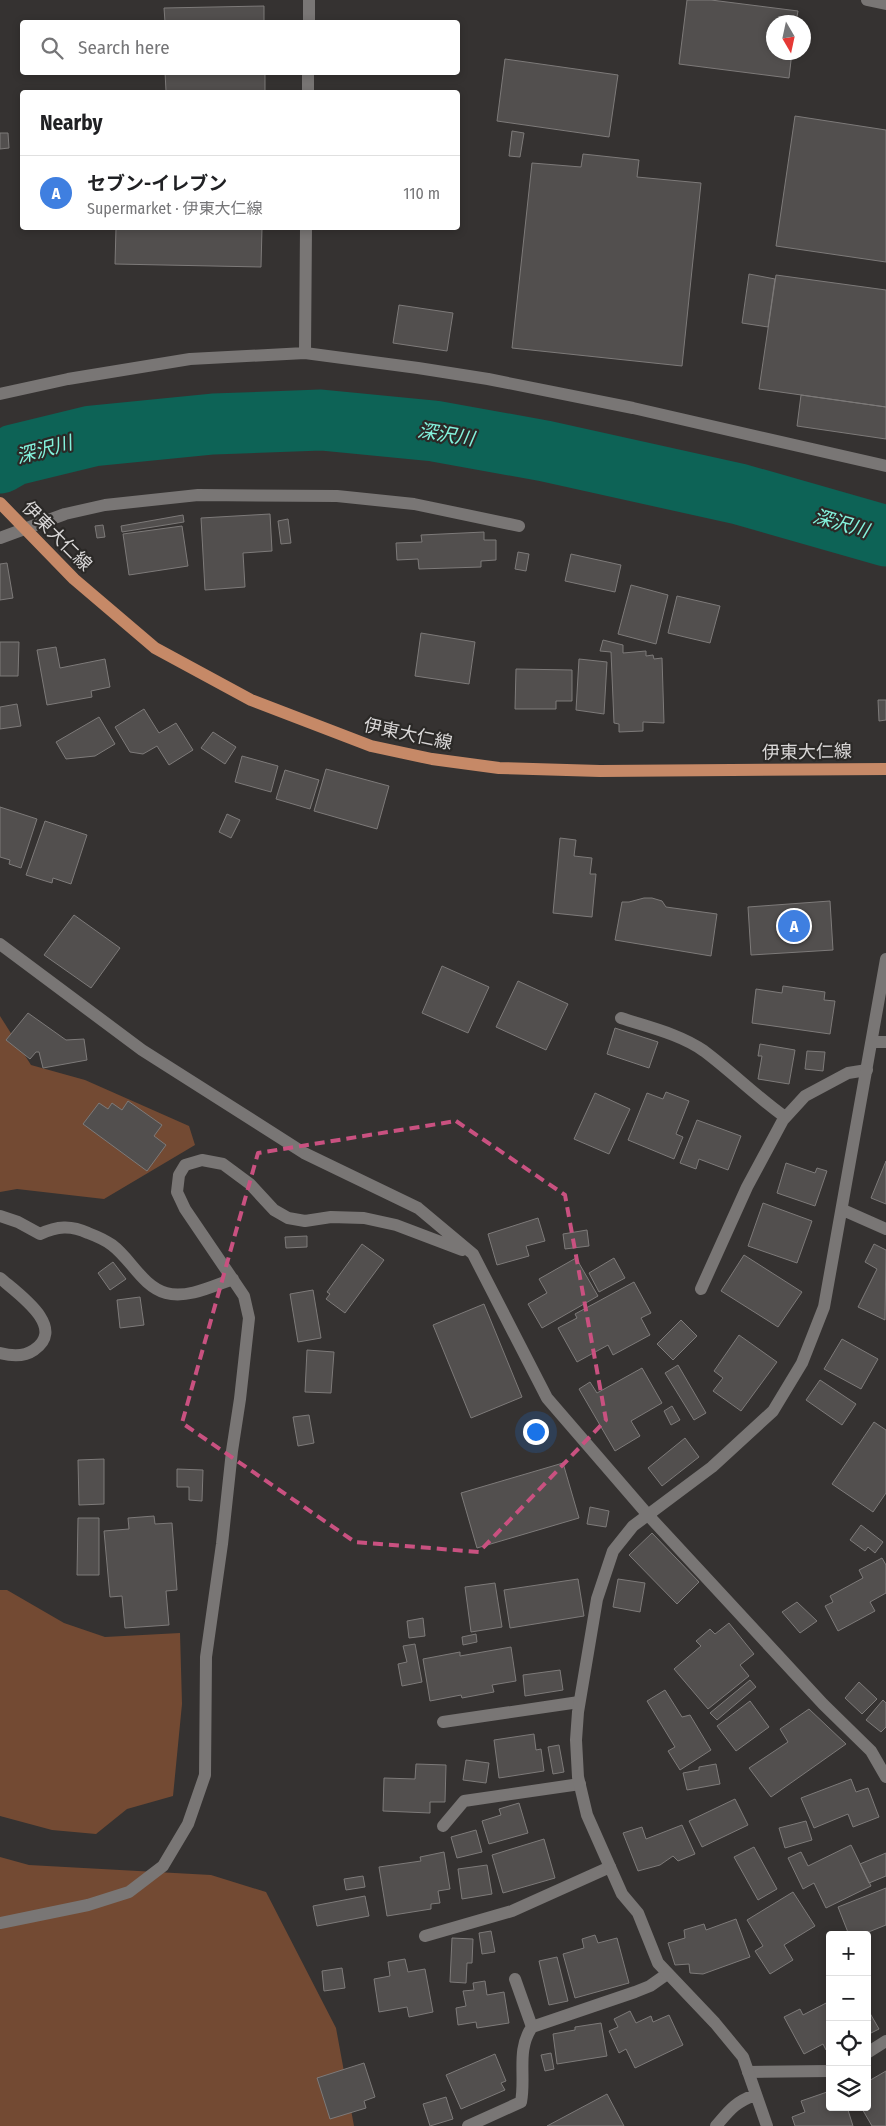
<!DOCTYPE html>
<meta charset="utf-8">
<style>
:root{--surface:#fff;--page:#f2f2f2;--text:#202124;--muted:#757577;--line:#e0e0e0;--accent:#b45309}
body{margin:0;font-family:"Fira Sans Condensed","Noto Sans JP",sans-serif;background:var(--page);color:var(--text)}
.controls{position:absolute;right:15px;bottom:15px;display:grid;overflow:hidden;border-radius:5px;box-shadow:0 2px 8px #0003}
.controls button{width:45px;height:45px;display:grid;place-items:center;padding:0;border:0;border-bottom:1px solid var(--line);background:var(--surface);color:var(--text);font:25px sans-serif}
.compass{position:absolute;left:766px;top:15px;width:45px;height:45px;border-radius:50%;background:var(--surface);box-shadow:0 2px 8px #0003;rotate:171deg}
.you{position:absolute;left:535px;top:1431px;width:18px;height:18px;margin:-12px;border:4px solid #fff;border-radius:50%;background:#1a73e8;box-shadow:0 0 0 8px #1a73e833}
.badge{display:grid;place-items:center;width:32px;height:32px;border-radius:50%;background:var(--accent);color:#fff;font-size:16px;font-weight:700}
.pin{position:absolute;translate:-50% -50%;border:2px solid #fff;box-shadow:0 1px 5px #0006}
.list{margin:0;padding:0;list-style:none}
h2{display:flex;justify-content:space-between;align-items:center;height:65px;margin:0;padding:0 20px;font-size:21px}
h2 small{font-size:16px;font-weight:400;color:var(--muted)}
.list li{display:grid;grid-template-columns:32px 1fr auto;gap:15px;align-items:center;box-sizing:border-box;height:75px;padding:0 20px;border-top:1px solid var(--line)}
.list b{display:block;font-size:19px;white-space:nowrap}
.list p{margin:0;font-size:16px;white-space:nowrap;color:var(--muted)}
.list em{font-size:16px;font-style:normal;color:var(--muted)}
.icon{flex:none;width:28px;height:28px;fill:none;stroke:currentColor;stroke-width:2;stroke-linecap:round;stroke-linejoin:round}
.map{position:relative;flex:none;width:886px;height:2126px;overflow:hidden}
.search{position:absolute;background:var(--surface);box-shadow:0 2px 8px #0003;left:20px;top:20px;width:440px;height:55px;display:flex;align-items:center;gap:12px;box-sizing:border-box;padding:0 18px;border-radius:5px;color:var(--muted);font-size:19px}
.panel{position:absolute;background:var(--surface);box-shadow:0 2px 8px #0003;left:20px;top:90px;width:440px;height:140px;border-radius:5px}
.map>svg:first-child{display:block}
.green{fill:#734a33}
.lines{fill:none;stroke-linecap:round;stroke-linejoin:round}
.river{stroke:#0d6356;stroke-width:61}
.building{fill:#524f4e;stroke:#7d7a79}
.service{stroke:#797675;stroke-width:12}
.minor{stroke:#797675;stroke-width:12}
.primary{stroke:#c68967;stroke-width:12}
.marked{fill:none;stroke:#c95180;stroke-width:4;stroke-dasharray:10 6;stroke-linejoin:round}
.labels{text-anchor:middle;stroke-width:4.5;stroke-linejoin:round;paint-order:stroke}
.street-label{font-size:18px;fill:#d9d7d7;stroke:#2b2927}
.water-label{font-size:19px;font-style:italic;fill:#84f3dd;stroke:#2b2927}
</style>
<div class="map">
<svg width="886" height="2126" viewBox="0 0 886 2126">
<rect width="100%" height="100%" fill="#353231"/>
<!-- green -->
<path class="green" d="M0,1016l31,49 54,15 104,46 6,19 -91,54 -87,-10 -17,3z
M0,1590h7l57,33 41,14 75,-4 2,71 -9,92 -46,13 -31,25 -44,-4 -52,-14z
M0,1857l29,8 182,10 55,17 70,136 18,98h-354z"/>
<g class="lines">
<!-- river -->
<path class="river" d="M0,463l14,-8 78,-19 121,-12 108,-4 113,11 111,20 194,43 147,42"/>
</g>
<!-- building -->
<path class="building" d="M687,0h24l87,11 -2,11h-22v30h18l-3,26 -110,-14z
M264,6v16h-99l-1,-14z
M505,59l113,16 -9,62 -112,-16z
M165,72h100v20l-99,-1z
M795,116l91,14v132l-110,-16z
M512,131l12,2 -4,24 -11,-1z
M0,133h8l1,15 -9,1z
M583,154l56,6 -2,17 64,6 -19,183 -170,-18 20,-185 49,4z
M116,228h146l-1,39 -146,-3z
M749,274l26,5 -7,48 -26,-4z
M776,275l110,15v117l-127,-18z
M399,305l54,8 -6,38 -54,-8z
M801,395l85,12v32l-89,-13z
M270,514l2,37 -29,2 2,34 -40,3 -4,-72z
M183,515l1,7 -62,10 -1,-6z
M288,519l3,24 -10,1 -3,-23z
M103,525l2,12 -8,1 -2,-12z
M182,526l6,40 -59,9 -6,-41z
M484,532v8h12v20l-15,1v6l-62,2 -1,-10 -21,1 -1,-17 26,-1 -1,-7z
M518,552l11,2 -3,17 -11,-2z
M571,554l50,11 -6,27 -50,-11z
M7,563l6,35 -13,2v-36z
M631,585l37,10 -12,49 -38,-10z
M677,596l43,10 -10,37 -42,-10z
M421,633l54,9 -6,42 -54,-8z
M603,640l20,5v8l23,-2v5l7,-1 1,4 8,-1 2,65 -21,-1v9l-24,1v-8l-5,-1 -3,-71 -11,-1z
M0,642h19l-1,34h-18z
M56,647l4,21 45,-9 5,28 -19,4 1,6 -45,8 -10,-55z
M579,659l28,3 -3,52 -28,-4z
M516,669l56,1v31h-16v8h-41z
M878,700h8v20l-7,1z
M17,704l4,22 -21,3v-22z
M144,709l15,24 17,-10 17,27 -24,15 -12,-19 -14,8 -13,-2 -15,-25z
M99,717l16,27 -20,12 -29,3 -10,-17z
M213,732l23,15 -11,17 -24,-16z
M242,756l36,10 -7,26 -36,-10z
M326,769l63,17 -12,43 -63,-18z
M285,770l34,10 -9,29 -34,-10z
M0,807l37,12 -16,49 -12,-4 1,-4 -10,-3z
M227,814l13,6 -9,18 -12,-6z
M45,821l42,14 -16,49 -18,-6 -1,5 -26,-8z
M560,838l16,2 -2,16 18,2 -2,16h6l-4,43 -39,-4z
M644,898h8l10,3 4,6 51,7 -6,42 -96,-16 7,-38h7z
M830,901l3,49 -82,5 -3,-48z
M74,915l46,33 -29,40 -47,-33z
M442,966l47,21 -21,46 -46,-20z
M518,981l50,23 -22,46 -50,-23z
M783,986l42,6 -1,8 11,1 -5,33 -78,-11 4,-34 26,4z
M28,1013l38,27 18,-1 3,21 -44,8 -4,-16h-3l-6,7 -24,-19z
M615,1028l43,14 -9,26 -42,-14z
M760,1044l35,6 -6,34 -31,-5 4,-23h-4z
M807,1051l18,1 -2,19 -18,-2z
M666,1092l23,9 -13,33 7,3 -9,22 -46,-19 19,-47 16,6z
M595,1093l35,16 -21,45 -35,-15z
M128,1101l34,24 -8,11 12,9 -19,26 -64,-47 16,-21 9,6 4,-6 10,7z
M697,1120l44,16 -13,34 -29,-11 -3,10 -16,-6z
M886,1161v43l-15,-6z
M786,1163l29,10 2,-5 10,3 -12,35 -38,-13z
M763,1203l49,18 -15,42 -49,-17z
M538,1218l7,23 -19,5 3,10 -32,9 -9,-31z
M587,1230l2,16 -24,3 -2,-15z
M307,1236v11l-21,1 -1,-11z
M362,1244l22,16 -39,53 -19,-14 4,-5 -3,-2z
M874,1244l12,6 -1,70 -27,-13 19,-38 -12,-7z
M744,1255l58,37 -24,35 -57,-36z
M576,1258l22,38 -56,32 -14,-24 19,-11 -8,-14z
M614,1258l11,20 -26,14 -10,-19z
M113,1262l13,17 -16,11 -12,-17z
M634,1282l17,31 -10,5 9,17 -37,20 -5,-10 -31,17 -19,-34 19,-10 -2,-4z
M313,1290l8,48 -23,4 -8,-48z
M140,1297l4,28 -24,3 -3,-28z
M484,1304l38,93 -51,21 -38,-93z
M681,1320l16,16 -24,24 -16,-16z
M739,1335l38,27 -36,49 -28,-20 10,-13 -9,-7z
M842,1339l36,20 -17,30 -37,-20z
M307,1350l27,2 -3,41 -26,-1z
M678,1365l28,48 -12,7 -29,-47z
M642,1368l20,35 -31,18 9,15 -25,15 -36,-62 11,-7 7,11z
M820,1380l36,24 -14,21 -36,-25z
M672,1406l8,14 -9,5 -7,-14z
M309,1415l5,28 -16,3 -5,-29z
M874,1422l12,8v63l-13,19 -41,-28z
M685,1438l14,19 -37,29 -14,-18z
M104,1459v45l-25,1 -1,-45z
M563,1463l16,55 -102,30 -16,-55z
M177,1469l26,1 -1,31 -13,-1v-13h-12z
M590,1507l19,4 -3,16 -19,-3z
M154,1516l1,8 17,-1 5,67 -11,1 3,34 -44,3 -3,-32 -12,1 -6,-66 25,-2 -1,-11z
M78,1518h21v57h-22z
M861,1525l22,17 -8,11 -7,-6 -3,4 -15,-11z
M652,1533l47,49 -22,22 -48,-49z
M882,1558l4,7v28l-16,9 5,9 -37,20 -13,-25 8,-4 -3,-6 33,-18 -4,-8z
M578,1579l6,37 -74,12 -6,-38z
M618,1579l27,4 -5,29 -27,-5z
M495,1583l7,44 -31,5 -6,-45z
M797,1602l20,19 -17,12 -18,-21z
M423,1618l2,18 -16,2 -2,-17z
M729,1623l25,31 -14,11 9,11 -41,33 -34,-40 27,-23 -5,-5 14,-12 5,5z
M476,1634l1,8 -14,3 -1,-8z
M415,1644l7,38 -20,4 -4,-22 9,-2 -4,-16z
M511,1647l5,34 -24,4 2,7 -32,6 -1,-3 -31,6 -7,-42 37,-7v4z
M560,1670l3,20 -38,6 -2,-21z
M750,1680l6,7 -39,33 -7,-7z
M859,1682l18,17 -15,15 -17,-16z
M665,1690l17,27 8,-2 21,35 -31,20 -12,-19 7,-4 -28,-46z
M883,1700l3,3v24l-5,5 -15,-12z
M750,1701l19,26 -33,24 -19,-25z
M809,1709l37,35 -75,53 -22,-29 39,-26 -8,-13z
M534,1734l2,16 5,-1 3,22 -45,7 -5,-38z
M559,1745l5,27 -11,2 -5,-27z
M466,1760l23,3 -3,20 -23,-3z
M416,1764l30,1 -1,37h-15v11l-47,-2 1,-33 31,1z
M716,1764l4,20 -33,6 -4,-17 16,-3v-3z
M851,1779l5,13 12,-4 11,29 -26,10 -5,-13 -34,14 -13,-30z
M735,1799l13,26 -46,22 -13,-26z
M519,1803l9,30 -39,11 -7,-23 19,-6 -2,-6z
M806,1821l6,19 -27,8 -6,-20z
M682,1825l13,29 -17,7 -5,-5 -13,9 -22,6 -15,-38 19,-6 4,12z
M476,1830l6,22 -25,6 -6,-21z
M544,1839l11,39 -52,15 -11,-38z
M851,1845l20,41 -45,22 -12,-25 -11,6 -15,-31 13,-6 7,14z
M754,1847l23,42 -19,11 -24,-43z
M444,1852l6,37 -12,2 2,12 -9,1v5l-44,7 -8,-49 42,-6 -1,-4z
M886,1853v23l-17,7 -9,-19z
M487,1865l5,29 -30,5 -4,-30z
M363,1876l2,11 -19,3 -2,-11z
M886,1888v37l-25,10h-12l-11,-28z
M793,1892l22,34 -31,19 9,15 -23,14 -15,-23 8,-5 -16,-26z
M365,1896l4,20 -52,10 -4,-20z
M736,1919l14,38 -47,17 -13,-1 -1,-9 -14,1 -7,-22 17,-5 -1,-8 20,-6 2,6z
M491,1931l4,21 -13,2 -3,-21z
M595,1935l3,8 19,-5 12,45 -54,15 -12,-44 21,-6 -2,-9z
M452,1938l21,1 -1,24h-5l-1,20 -16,-1z
M557,1957l11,44 -19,4 -10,-44z
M405,1959l3,13 17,-3 8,43 -24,5 -2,-10 -28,5 -5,-33 16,-3 -2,-14z
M342,1968l3,20 -21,3 -2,-20z
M485,1981l2,14 17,-3 5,31 -32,5 -1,-6 -18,3 -2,-17 10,-2 -3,-15 11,-1 -1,-7z
M830,2001v47l-4,2 -3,-6 -19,10 -20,-37 16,-8 3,6z
M867,2008l12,21 -12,6z
M630,2011l6,12 15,-7 2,6 16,-7 14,30 -48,23 -9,-19 -7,4 -10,-22 9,-4 -4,-8z
M601,2023l6,33 -50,8 -4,-30 22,-4v-3z
M551,2053l3,16 -9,2 -4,-16z
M495,2054l11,27 -5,2 4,7 -44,19 -15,-34z
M364,2063l11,34 -11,4 2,7 -36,11 -13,-41z
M886,2071v55h-14l-11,-19h6v-25z
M830,2091v16h17l6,19h-58l-3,-9 13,-5 -4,-11z
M607,2094l17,32h-77z
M446,2097l7,22 -23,7 -7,-22z"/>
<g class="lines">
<!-- service -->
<path class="service" d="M309,22v-22
M308,92v-20
M305,353l1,-125
M0,394l68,-15 122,-20 115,-6 113,15 70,11 145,29 253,58
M621,1018c27,9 59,16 83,33 28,21 53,46 81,66
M701,1289l46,-102 36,-67 22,-24 43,-23 19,-3
M443,1722l136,-20
M443,1826l21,-25 116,-17
M425,1936l87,-25 98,-44
M515,1979l17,48
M867,2053l19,-12
M748,2072l82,-1
M468,2126l53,-24c5,-26 -5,-52 11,-75l103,-35 15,-6 17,-12"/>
<!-- minor -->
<path class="minor" d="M867,0l19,4
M0,538l65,-24 40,-9 93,-10 139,1 77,8 105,22
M0,944l142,106 162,103 114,55 55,46 74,144 101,117 175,189 48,47 15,26
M872,1042h14
M843,1210l43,19
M0,1216l18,6 22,12c17,-8 31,-9 48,-1 8,3 17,7 24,12 19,14 30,41 54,48 21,6 47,-7 67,-14
M0,1278c17,15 68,49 34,72 -10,7 -23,6 -34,3
M0,1923l88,-18 41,-13 34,-26 25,-42 17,-49 1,-118 16,-113 10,-93 8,-52 9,-81 -5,-22 -59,-87 -8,-17 2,-17 6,-10 17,-5 21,4 27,20 24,26 14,8 17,3 26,-4 33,1 32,7 66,25
M716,2126c13,-15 19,-24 39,-31
M767,2126l-24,-69 -28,-34 -57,-60 -20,-50 -16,-19 -12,-27 -23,-52 -9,-38 -2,-37 2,-28 19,-113 16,-48 20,-25 79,-59 61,-56 29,-48 22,-56 62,-348"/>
<!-- primary -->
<path class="primary" d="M0,503l74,76 81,69 96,52 120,46 61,13 67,9 101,3 286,-2"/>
</g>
<!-- marked area -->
<path class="marked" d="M456,1121l109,74 41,225 -127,132 -124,-10 -173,-119 76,-270z"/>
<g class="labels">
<!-- street labels -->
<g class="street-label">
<text transform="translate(57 536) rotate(45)" y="6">伊東大仁線</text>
<text transform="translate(408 734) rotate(12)" y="6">伊東大仁線</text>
<text transform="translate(807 752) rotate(-1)" y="6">伊東大仁線</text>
</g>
<!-- water labels -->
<g class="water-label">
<text transform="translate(446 434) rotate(9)" y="7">深沢川</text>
<text transform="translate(44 449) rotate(-15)" y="7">深沢川</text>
<text transform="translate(841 523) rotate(16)" y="7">深沢川</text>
</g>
</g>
</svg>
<div class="controls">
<button>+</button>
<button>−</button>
<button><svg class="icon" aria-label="locate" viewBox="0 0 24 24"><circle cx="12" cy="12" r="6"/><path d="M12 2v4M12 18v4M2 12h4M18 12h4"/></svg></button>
<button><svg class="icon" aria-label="layers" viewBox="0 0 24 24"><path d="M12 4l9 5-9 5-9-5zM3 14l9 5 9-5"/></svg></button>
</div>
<svg class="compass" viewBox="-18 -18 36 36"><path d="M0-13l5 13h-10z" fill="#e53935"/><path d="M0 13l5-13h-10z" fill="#757577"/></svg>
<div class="you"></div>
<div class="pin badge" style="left:794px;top:926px;background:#3f7fe0">A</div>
<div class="search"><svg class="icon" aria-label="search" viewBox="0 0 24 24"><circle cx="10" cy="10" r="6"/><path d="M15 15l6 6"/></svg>Search here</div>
<section class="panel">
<h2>Nearby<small></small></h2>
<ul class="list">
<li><span class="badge" style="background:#3f7fe0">A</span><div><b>セブン-イレブン</b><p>Supermarket · 伊東大仁線</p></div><em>110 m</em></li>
</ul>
</section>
</div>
